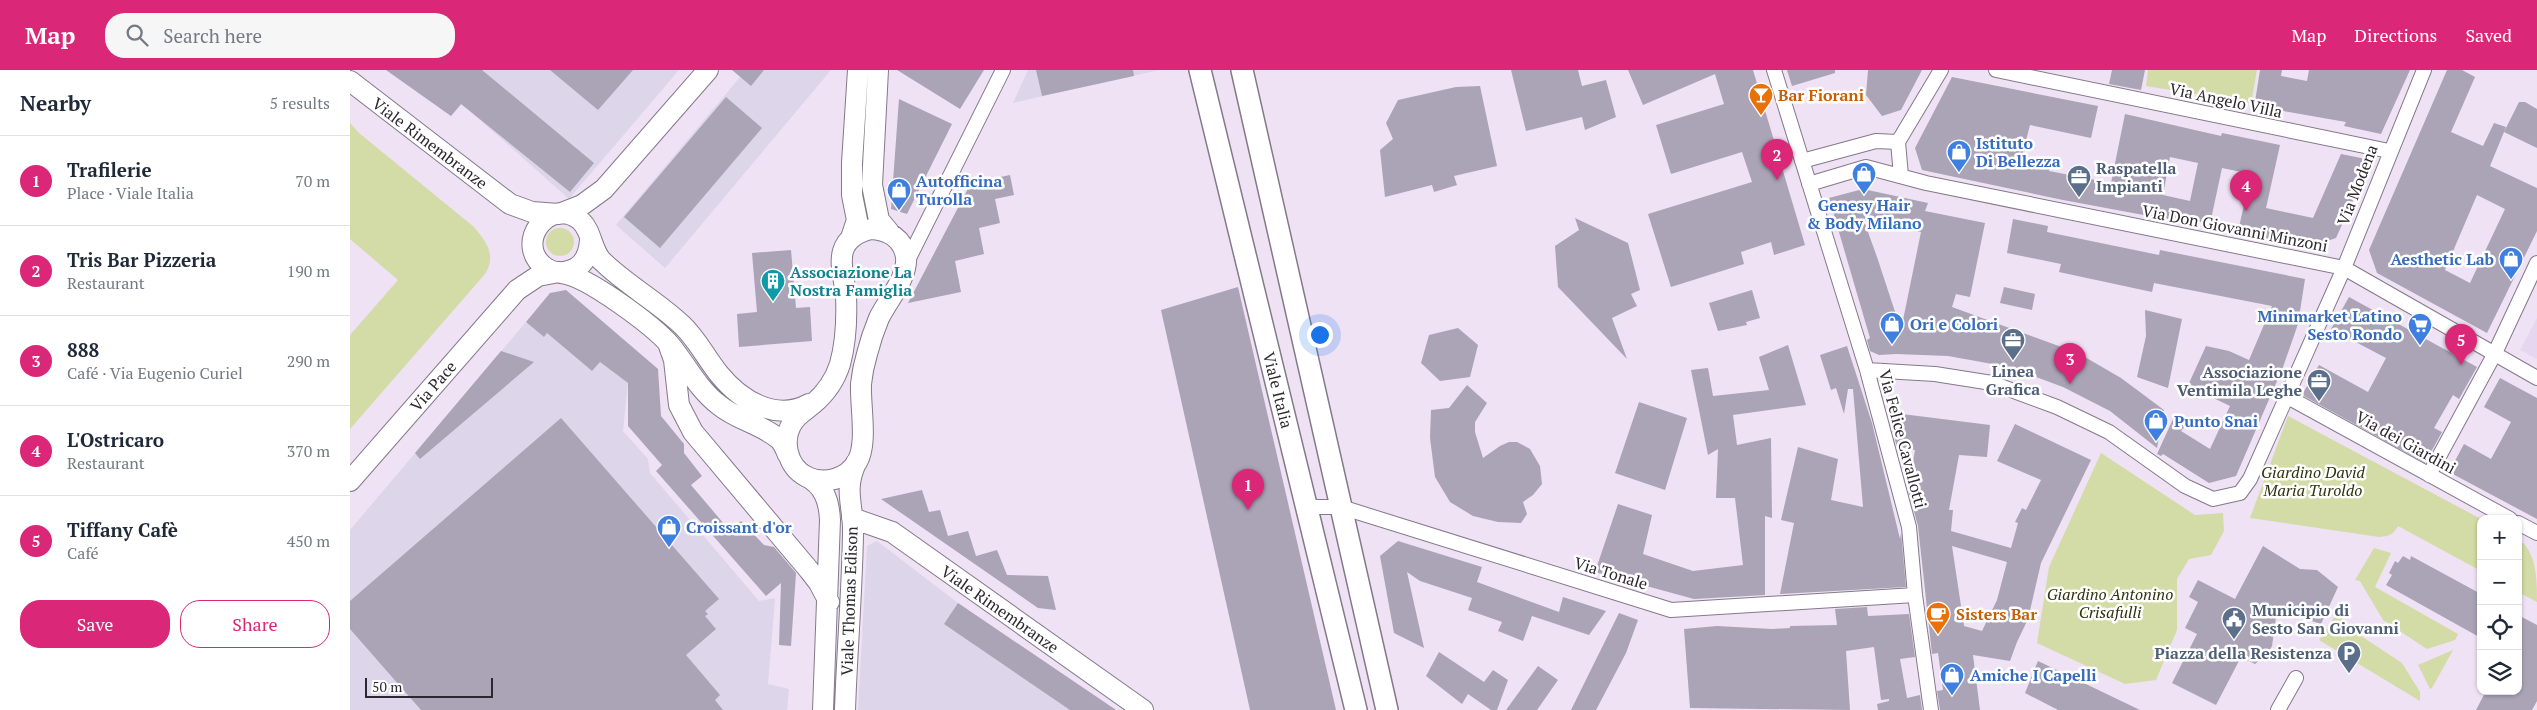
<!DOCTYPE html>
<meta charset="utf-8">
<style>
:root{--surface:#fff;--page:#f6f6f7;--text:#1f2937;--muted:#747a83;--line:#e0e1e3;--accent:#db2777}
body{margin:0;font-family:"PT Serif",serif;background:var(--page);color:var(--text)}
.controls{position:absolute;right:15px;bottom:15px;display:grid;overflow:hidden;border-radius:10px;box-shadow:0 1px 4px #0004}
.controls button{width:45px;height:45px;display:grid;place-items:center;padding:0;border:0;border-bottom:1px solid var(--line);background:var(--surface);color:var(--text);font:25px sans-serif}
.scale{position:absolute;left:15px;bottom:12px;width:128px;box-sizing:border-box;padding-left:5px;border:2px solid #2d282f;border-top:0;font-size:14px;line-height:18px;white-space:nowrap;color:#2d282f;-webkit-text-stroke:4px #fff;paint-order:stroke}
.you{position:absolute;left:969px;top:264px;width:18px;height:18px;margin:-12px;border:4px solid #fff;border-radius:50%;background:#1a73e8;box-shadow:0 0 0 8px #1a73e833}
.badge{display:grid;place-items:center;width:32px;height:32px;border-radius:50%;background:var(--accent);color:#fff;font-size:16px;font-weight:700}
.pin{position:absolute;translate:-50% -41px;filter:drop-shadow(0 1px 2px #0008)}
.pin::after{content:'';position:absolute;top:26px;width:18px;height:15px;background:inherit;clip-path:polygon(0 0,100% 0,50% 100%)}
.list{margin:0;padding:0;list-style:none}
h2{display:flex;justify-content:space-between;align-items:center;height:65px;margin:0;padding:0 20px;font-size:21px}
h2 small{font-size:16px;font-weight:400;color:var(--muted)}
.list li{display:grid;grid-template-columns:32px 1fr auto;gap:15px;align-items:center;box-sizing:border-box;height:90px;padding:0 20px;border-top:1px solid var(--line)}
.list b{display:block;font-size:19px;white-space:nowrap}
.list p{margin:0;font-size:16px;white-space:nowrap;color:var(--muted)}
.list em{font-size:16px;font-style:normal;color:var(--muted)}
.actions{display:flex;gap:10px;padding:15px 20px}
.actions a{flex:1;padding:11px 0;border:1px solid var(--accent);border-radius:20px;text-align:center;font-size:18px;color:var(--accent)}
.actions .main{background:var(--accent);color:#fff}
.icon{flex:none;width:28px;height:28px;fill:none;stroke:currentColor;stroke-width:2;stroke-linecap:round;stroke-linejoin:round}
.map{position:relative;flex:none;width:2187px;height:640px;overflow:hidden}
header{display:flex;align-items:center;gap:30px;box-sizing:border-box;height:70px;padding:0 25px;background:var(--accent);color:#fff}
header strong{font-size:24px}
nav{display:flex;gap:28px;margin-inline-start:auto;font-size:18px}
.search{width:350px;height:45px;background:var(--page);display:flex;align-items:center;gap:12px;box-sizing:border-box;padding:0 18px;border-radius:20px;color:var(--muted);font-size:19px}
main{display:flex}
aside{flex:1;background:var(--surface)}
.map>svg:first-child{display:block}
.industrial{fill:#ddd5ea}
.built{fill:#e7d6ef}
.green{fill:#d3dba6}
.building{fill:#aba3b6;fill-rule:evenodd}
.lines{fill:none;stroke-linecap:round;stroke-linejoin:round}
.street-casing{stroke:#84798a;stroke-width:16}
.secondary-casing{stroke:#84798a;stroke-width:22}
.primary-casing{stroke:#84798a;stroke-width:24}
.street{stroke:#fff;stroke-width:14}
.secondary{stroke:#fff;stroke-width:20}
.primary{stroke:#fff;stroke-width:21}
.labels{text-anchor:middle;stroke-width:5;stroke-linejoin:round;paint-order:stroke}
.food-label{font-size:16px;font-weight:bold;fill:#c56008;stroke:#fff;text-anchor:start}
.street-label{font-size:16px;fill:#2d282f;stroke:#fff}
.shop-label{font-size:16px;font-weight:bold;fill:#366cbe;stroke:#fff;text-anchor:start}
.service-label{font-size:16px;font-weight:bold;fill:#4e5e75;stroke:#fff;text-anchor:start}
.culture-label{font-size:16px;font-weight:bold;fill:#0d838f;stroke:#fff;text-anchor:start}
.park-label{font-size:16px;font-style:italic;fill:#30340e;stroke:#fff}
</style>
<header>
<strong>Map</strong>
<div class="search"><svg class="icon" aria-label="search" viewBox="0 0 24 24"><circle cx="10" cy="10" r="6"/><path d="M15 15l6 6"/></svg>Search here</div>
<nav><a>Map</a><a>Directions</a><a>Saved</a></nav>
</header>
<main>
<aside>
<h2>Nearby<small>5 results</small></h2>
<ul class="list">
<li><span class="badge">1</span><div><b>Trafilerie</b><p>Place · Viale Italia</p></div><em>70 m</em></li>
<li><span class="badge">2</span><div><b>Tris Bar Pizzeria</b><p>Restaurant</p></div><em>190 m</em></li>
<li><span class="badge">3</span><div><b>888</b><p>Café · Via Eugenio Curiel</p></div><em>290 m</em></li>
<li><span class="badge">4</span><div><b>L'Ostricaro</b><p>Restaurant</p></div><em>370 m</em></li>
<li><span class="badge">5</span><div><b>Tiffany Cafè</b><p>Café</p></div><em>450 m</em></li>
</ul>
<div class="actions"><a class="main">Save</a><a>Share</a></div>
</aside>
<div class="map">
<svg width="2187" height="640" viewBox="0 0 2187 640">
<rect width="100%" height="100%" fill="#efe2f5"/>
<!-- industrial -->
<path class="industrial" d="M36,0h293l-110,129 -107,-95 -11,12z
M396,0h85l-166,198 -49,-43z
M678,0h131l-146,33z
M176,252l18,15 3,-4 45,38 8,-9 28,21 -5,48 25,28 2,14 109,128 16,-3 -7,86 21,5 -2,21h-437v-180z
M527,471l81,62 158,107h-258l9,-164z"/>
<!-- built -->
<path class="built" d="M2187,248v41l-17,-9z"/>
<!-- green -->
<path class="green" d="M1798,0h109l-6,33 -105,-17z
M0,53l9,10 115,94c12,14 23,29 11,47l-135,155v-94l48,-55 -48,-41z
M196 172a14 14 0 1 1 28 0a14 14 0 1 1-28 0Z
M1938,346l193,103v52l-83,-45c-5,9 -9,10 -19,11l-129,-19z
M1751,383l94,62 28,-2 1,18 -13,24 -22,4 -12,20v51l-21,50 -31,4 -88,-41 12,-76z
M2168,469c19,12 19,42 19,63l-19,-10z
M2024,478l17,5 -16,34 83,47 -3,6 -28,9 -44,-29 -23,-39 -5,-1z
M1988,542l11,16 53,35 18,29v9l-101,-61z
M2103,580l-21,38 -2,1 -12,-24z"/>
<!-- building -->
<path class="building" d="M36,0h96l112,93 -24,29 -109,-88 -10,12z
M200,0h83l-35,40z
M382,0h32l-13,16z
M547,0h87l-24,39z
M686,0h97l1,6 -92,20z
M1161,0h67l4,16 24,-6 10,37 -31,13 -3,-13 -56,14z
M1278,0h125l52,175 -31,10 -3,-13 -30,10 3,12 -73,23 -23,-73 104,-32 -10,-30 -71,22 -15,-49 68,-21 -9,-30 -72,31z
M1437,0h48v3l-43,13z
M1518,0h54l-21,40 -19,6 -16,-21z
M1762,0h33l-4,20 -32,-6z
M1910,0h22l-1,6 26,5 2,-11h101l-29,64 -37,-8 2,-4 -63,-11 -29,-3z
M2097,0h15l13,7 -24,55 32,14 11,-23 12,4 -16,39 47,22v43l-50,102 -110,-60 -8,-23zM2127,125l28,14 -35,74 -25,-13z
M1602,7l146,29 -7,32 -61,-13 -8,31 29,6 -2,9 62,12 14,-69 96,22 1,-3 58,12 -14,63 47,10 28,-64 30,6 -35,78 -26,9 -52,-10 3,-5 -22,-5 12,-53 -29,-6 -12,56 -28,-6 -1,4 -118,-22 -141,-30 -7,-22zM1820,87l28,6 -8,38 -27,-6z
M1130,16l17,80 -43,10 3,9 -23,7 -2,-7 -47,12 -5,-47 13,-11 -7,-16 12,-23 58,-13z
M376,27l36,31 -102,120 -36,-31z
M549,29l53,25 -45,90 -16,-5z
M2169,32h6l12,7v39l-33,-16z
M660,105l4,20 -19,4 5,24 -21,5 5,26 -29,7 6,31 -53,11 63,-120z
M1513,119l65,14 -3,8 60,12 -15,74 -14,-3 -4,13 126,46 43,25 43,32 -7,38 -47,-37 -47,-24 -40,-15 -25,-7 -50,-9 -52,-2 -17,1 -9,-4 -3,-11 3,-2 -41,-140zM1514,151l57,11 -20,98 -24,-73z
M1225,148l53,25 12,47 -9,4 6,12 -25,12 15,41 -69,-72 -3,-41 24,-16z
M1663,149l35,7 -1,6 112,23 1,-5 145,29 -7,45 -15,43 -47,109 -27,7 -46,-29 -2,2 -4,-2 17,-37 12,8 -5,6 29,18 20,-43 -29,-14 -4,7 -13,-5 22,-48 23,5 20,9 23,-54 -118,-23 -2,9 -93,-20 2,-8 -54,-11z
M441,180l5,58 14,-1 2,34 -73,6 -2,-33 20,-2 -5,-59z
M888,217l98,423h-86l-89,-400z
M1654,217l31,7 -3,16 -32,-7z
M216,220l92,79 3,47 23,28v9l18,23 -11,9 39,46 11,-10 23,24 10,2 22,26 -5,73 -12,-1 2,-62 -15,13 -110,-125 6,-6 -34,-39v-43l-28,-21 -8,9 -45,-38 -3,4 -18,-15 24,-29z
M1402,220l8,28 -14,4 1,3 -29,6 -9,-28z
M1999,227l128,70 -18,32 -6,-4 -19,33 8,4 -17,31 -123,-68 17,-30 49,27 18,-34 -55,-29z
M1795,240l37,9 -14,69 -31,-11 9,-41z
M1108,258l20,17 -8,32 -30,4 -19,-18 8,-28z
M1438,275l18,60 -73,10 4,30 34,-7 1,80 -7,-2v79l-71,4 -99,-27 23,-68 34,11 -9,39 50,17 50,-6 -8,-67h-19l2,-49 -10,6 -17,-85 17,-2 5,28 56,-6 -10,-33z
M1497,276l25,77 28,116 1,-6 5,54 -126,7 14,-71 -13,-3 17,-73 40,12 -7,41 32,7 -10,-118h-5l-4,25 -8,-26 -5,2 -11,-35z
M151,281l33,11 -114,97 -5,-6z
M2150,308l37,20v121l-88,-47 15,-28 27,15 20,-37 -27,-15z
M1117,315l20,18 -12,19v10l8,26 17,-12 9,-4h8l13,7 10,17 2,18 -9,11 -10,7 4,12 -6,9 -23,-1 -25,-6 -23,-14 -15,-25 -5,-39 1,-28 18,-2z
M1289,332l48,16 -22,72 -50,-17z
M1544,343l96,12 -3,32 -28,-2 -10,55h4l-2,21 60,17 7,-25 -3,-1 7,-14 4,2 15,-30 -44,-19 18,-37 76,36 -50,103 -13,56 -11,23 -7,19 -37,-6 7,55h-40l-3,-19 6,-1 -5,-37 -6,1 -14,-128 -10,-36 7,-40 -18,-3 -5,-18zM1602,476l55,16 -10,38 -15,31 -18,-5z
M211,348l158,181 -14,12 3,3 -3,2 11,13 -30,26 34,40 -5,5 8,10h-302l-71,-81v-28z
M572,420l7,22 11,-2 8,26 20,-5 8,25 21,-6 10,25 41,1 8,34 -18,-2 -157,-109z
M1048,471l84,26 -5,15 82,30 4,-15 43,14 -17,24 -57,-19 -9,25 -25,-10 4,-9 -34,-12 4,-12 -52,-17 -13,-9 17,76 -30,-15 -14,-77z
M1913,476l37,23 17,1 21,17 -17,37 -44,-14 -5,36 -4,7 -13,11 -14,-7 -25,48 -44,-22 25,-49 -12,-6 13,-26 -9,-5 9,-17 37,19z
M2053,486l7,4 1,-4 70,38v44l-95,-53 6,-10 -3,-2 6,-12 3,2z
M608,533l158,107h-46l-126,-86z
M1517,537l1,9 41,-2 6,43 -15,2 7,39 13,-3 2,15h-44l-1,-6 12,-3v-2l-8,1 -7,-53 -28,4 4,59 -160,-2 -6,-79 33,-3 55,3 18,-1v-2l47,-1 -2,-16z
M1269,543l19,7 -12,33 -30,57h-25z
M2168,545l19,10v76l-5,9h-56l10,-19h32z
M1089,582l45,30 9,-12 15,10 -11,30h-6l-23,-16 -6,10 -36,-28z
M1688,591l102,49h-82l-33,-17z
M1188,596l20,14 -21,30h-31z"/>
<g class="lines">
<defs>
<path id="street" d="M1424,0l93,300 42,157 6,68 16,115
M1646,0l393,81
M1548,72l43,-72
M1452,91l74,-20 22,1 3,34
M1459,114l57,-17 60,16 418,85 193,110
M556,194l97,-194
M1517,300l68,4 57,9 65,24 52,25 76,54 28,13 27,-6 10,-14 94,-211 80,-198
M1936,326l224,123
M2079,405l65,-120 43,-92
M956,437h35l330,103 244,-15
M2168,453l19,10
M1928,640l18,-32"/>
<path id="secondary" d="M528,0l-6,115 7,35 10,12
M0,11l160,123 22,8 26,2
M209,144l23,-9 22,-16 104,-119
M521,159c17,1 32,9 35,28 2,20 -18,43 -27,61 -5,12 -9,24 -12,36 -3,10 -5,20 -6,30 -1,22 7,60 -4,78 -10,17 -32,23 -50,15 -20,-10 -26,-37 -14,-55 5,-8 13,-12 20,-18 13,-11 22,-24 27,-40 6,-22 7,-45 6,-68 -1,-14 -7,-31 -3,-45 4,-13 15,-19 28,-22z
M501,168l6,-18 -5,-25v-32l6,-93
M240,170c-1,13 -5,26 -19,30 -8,3 -18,3 -25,-2 -34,-23 3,-73 34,-48 12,11 11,28 21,40 25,25 56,41 81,65 15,14 24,33 37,49 22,27 57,48 90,30
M211,203c25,2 93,53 110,73 16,20 27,43 48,59 18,15 42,19 60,34 4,4 7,11 9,16
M318,273l6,17 5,45 14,27 116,138 10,13 10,19
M456,406c18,10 23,24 24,44l-7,190
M0,411l167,-191 21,-14 21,-4
M502,448l40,14 251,178
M495,640c2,-59 7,-117 8,-176 1,-28 -10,-43 3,-71"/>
<path id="primary" d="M850,0l156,640
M892,0l145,640"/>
</defs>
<!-- street casing -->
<use href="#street" class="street-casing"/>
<!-- secondary casing -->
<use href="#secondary" class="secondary-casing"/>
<!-- primary casing -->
<use href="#primary" class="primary-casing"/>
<!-- street -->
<use href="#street" class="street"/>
<!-- secondary -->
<use href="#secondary" class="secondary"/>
<!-- primary -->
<use href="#primary" class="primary"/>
</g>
<!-- icons -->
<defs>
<symbol id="bar-pin" viewBox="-11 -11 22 30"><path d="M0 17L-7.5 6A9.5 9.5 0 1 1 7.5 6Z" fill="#e8710a" stroke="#fff"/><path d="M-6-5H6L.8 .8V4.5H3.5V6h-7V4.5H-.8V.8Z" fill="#fff"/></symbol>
<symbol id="shop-pin" viewBox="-11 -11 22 30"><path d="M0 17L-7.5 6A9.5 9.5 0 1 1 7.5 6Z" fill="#3f7fe0" stroke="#fff"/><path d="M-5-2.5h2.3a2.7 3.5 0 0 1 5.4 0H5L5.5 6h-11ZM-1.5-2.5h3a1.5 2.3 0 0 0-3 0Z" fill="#fff"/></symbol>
<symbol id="office-pin" viewBox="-11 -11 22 30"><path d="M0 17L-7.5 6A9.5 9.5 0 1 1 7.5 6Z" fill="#5c6f8a" stroke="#fff"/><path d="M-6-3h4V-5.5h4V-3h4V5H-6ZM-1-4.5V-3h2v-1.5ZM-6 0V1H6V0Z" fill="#fff"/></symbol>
<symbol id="building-pin" viewBox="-11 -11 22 30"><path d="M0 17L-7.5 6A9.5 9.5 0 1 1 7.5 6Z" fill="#0f9aa8" stroke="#fff"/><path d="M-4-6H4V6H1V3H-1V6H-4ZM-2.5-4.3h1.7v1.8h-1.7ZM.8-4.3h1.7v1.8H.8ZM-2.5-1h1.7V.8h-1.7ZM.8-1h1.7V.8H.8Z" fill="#fff"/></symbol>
<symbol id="supermarket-pin" viewBox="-11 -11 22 30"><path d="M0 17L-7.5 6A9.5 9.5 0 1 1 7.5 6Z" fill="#3f7fe0" stroke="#fff"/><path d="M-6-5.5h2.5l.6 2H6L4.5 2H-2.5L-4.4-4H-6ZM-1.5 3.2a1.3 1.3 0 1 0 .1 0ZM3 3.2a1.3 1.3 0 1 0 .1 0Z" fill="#fff"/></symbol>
<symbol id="cafe-pin" viewBox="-11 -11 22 30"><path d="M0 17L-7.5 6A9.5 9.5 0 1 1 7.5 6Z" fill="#e8710a" stroke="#fff"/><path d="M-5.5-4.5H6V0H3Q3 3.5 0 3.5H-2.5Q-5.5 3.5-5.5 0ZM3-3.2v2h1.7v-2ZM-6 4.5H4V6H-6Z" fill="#fff"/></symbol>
<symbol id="civic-pin" viewBox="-11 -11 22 30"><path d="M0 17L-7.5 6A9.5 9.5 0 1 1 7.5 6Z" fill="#5c6f8a" stroke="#fff"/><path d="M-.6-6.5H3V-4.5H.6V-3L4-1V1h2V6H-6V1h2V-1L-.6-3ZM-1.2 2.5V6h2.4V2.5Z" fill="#fff"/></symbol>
<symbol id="parking-pin" viewBox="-11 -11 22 30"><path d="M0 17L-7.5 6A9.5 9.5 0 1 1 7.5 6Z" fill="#5c6f8a" stroke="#fff"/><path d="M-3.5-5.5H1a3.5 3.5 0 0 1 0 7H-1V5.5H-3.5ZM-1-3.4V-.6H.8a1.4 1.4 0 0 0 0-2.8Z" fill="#fff"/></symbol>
</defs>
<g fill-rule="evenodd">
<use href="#bar-pin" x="1397" y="11" width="28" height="38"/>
<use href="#shop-pin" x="1595" y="68" width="28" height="38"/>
<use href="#shop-pin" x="1500" y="90" width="28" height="38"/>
<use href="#office-pin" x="1715" y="93" width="28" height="38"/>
<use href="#shop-pin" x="535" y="106" width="28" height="38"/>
<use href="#shop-pin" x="2147" y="175" width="28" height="38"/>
<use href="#building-pin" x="409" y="197" width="28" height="38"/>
<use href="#shop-pin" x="1528" y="240" width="28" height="38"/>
<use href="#supermarket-pin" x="2056" y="241" width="28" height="38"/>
<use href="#office-pin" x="1649" y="256" width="28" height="38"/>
<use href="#office-pin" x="1955" y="297" width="28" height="38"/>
<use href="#shop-pin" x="1792" y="337" width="28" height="38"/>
<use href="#shop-pin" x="305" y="443" width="28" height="38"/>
<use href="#cafe-pin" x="1574" y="530" width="28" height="38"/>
<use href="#civic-pin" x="1870" y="535" width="28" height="38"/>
<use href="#parking-pin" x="1985" y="569" width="28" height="38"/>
<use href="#shop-pin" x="1588" y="591" width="28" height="38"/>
</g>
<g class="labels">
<!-- food labels -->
<g class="food-label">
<text x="1428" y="31">Bar Fiorani</text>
<text x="1606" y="550">Sisters Bar</text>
</g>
<!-- street labels -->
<g class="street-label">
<text transform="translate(1876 30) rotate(12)" y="6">Via Angelo Villa</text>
<text transform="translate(80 73) rotate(37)" y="6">Viale Rimembranze</text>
<text transform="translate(2007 115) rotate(-69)" y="6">Via Modena</text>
<text transform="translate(1885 158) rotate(11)" y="6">Via Don Giovanni Minzoni</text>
<text transform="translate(83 316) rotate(-49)" y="6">Via Pace</text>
<text transform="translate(928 320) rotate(76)" y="6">Viale Italia</text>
<text transform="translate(1553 369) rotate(75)" y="6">Via Felice Cavallotti</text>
<text transform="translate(2056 372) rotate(29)" y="6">Via dei Giardini</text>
<text transform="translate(1261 503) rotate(17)" y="6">Via Tonale</text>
<text transform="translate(499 531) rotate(-88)" y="6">Viale Thomas Edison</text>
<text transform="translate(650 539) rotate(35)" y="6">Viale Rimembranze</text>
</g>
<!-- shop labels -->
<g class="shop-label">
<text x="1626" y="79">Istituto<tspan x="1626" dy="18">Di Bellezza</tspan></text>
<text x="566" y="117">Autofficina<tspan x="566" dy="18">Turolla</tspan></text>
<text x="1514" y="141" text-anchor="middle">Genesy Hair<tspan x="1514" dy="18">&amp; Body Milano</tspan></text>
<text x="2144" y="195" text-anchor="end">Aesthetic Lab</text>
<text x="2052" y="252" text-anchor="end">Minimarket Latino<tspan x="2052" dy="18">Sesto Rondo</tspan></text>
<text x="1560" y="260">Ori e Colori</text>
<text x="1824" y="357">Punto Snai</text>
<text x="336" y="463">Croissant d'or</text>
<text x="1620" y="611">Amiche I Capelli</text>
</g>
<!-- service labels -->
<g class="service-label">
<text x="1746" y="104">Raspatella<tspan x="1746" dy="18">Impianti</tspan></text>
<text x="1663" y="307" text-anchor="middle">Linea<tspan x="1663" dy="18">Grafica</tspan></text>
<text x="1952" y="308" text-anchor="end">Associazione<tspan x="1952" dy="18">Ventimila Leghe</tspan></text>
<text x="1902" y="546">Municipio di<tspan x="1902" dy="18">Sesto San Giovanni</tspan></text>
<text x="1982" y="589" text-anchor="end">Piazza della Resistenza</text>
</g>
<!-- culture labels -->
<g class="culture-label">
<text x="440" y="208">Associazione La<tspan x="440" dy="18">Nostra Famiglia</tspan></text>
</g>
<!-- park labels -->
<g class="park-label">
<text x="1963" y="408">Giardino David<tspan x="1963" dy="18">Maria Turoldo</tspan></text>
<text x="1760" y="530">Giardino Antonino<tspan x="1760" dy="18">Crisafulli</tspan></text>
</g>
</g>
</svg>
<div class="controls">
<button>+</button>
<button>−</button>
<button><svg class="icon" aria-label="locate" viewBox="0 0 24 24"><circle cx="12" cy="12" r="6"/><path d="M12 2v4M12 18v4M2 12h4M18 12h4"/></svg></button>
<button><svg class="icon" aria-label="layers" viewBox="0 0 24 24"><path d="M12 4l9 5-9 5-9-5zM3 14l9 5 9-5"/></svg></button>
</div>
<div class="scale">50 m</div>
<div class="you"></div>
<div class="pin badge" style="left:898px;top:440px">1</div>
<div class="pin badge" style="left:1427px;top:110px">2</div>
<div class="pin badge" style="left:1720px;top:314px">3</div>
<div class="pin badge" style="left:1896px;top:141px">4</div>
<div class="pin badge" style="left:2111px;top:295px">5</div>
</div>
</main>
